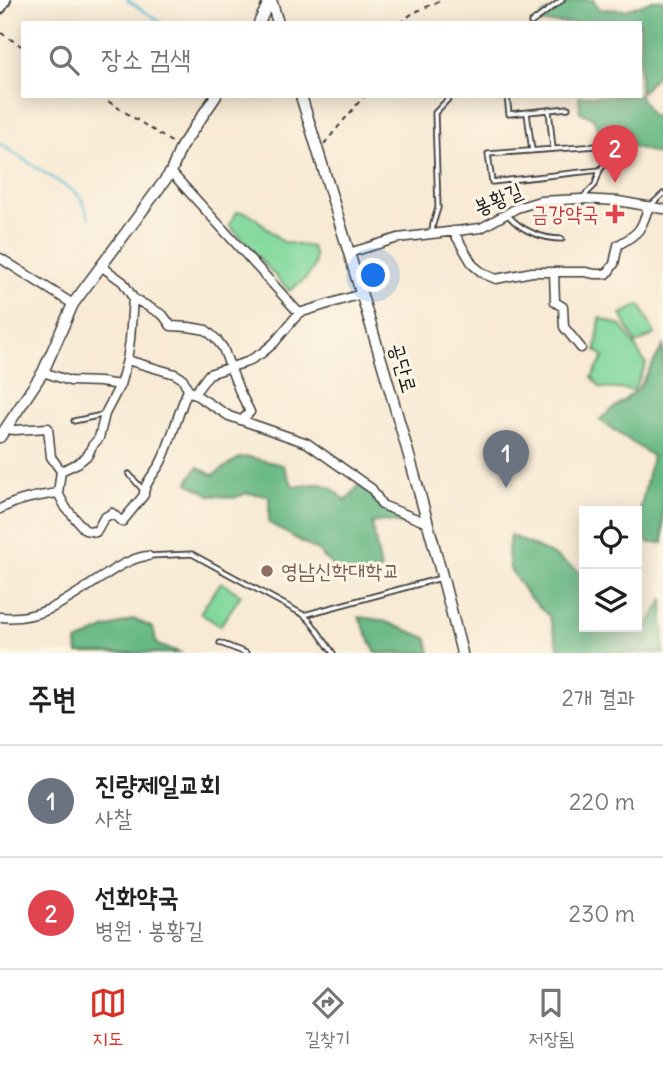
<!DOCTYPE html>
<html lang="ko">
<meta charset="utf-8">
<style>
:root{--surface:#fff;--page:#f2f2f2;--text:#202124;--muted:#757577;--line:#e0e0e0;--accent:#d93025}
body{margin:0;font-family:Delius,"Poor Story",sans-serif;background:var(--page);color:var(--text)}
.controls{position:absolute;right:21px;bottom:21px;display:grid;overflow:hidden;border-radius:0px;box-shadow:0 4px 18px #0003}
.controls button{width:63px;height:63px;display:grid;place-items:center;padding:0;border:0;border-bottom:2px solid var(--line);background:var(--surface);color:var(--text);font:35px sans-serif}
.you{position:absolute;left:374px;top:276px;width:24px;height:24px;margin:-18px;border:5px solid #fff;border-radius:50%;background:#1a73e8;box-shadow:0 0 0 10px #1a73e833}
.badge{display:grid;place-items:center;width:46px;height:46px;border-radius:50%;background:var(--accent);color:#fff;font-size:23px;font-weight:700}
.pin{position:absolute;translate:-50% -58px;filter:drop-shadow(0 2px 4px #0008)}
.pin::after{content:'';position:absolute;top:37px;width:24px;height:21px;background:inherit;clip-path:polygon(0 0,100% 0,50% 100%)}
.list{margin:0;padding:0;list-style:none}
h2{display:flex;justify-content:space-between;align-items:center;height:91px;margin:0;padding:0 28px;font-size:30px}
h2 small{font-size:23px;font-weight:400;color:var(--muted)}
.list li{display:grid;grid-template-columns:46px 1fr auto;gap:21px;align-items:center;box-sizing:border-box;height:112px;padding:0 28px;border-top:2px solid var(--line)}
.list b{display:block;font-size:26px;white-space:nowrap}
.list p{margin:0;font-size:23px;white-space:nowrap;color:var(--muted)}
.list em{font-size:23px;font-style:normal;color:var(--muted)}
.icon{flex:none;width:38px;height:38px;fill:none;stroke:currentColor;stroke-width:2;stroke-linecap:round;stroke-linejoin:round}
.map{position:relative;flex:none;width:663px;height:653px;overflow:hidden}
.search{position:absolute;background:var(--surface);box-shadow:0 4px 18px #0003;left:21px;right:21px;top:21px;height:77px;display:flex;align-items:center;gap:18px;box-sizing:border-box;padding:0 24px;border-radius:0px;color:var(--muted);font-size:26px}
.sheet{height:315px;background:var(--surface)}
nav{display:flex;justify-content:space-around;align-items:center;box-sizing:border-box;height:98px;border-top:2px solid var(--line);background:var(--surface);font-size:19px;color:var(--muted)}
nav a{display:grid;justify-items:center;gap:4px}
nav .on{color:var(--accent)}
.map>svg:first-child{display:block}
.green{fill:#81d89c;stroke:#4e7a5c;stroke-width:2}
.forest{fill:#68b884;stroke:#426a50;stroke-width:2}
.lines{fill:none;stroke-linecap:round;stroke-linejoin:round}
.stream{stroke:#53b7d2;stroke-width:2.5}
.service-casing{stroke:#3d3b38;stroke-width:7}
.minor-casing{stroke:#3d3b38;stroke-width:11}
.tertiary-casing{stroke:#3d3b38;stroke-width:13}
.secondary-casing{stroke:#3d3b38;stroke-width:14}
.path{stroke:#3d3b38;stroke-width:2;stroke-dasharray:5 5;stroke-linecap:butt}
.service{stroke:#fff;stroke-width:3.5}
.minor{stroke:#fff;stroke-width:8}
.tertiary{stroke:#fff;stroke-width:10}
.secondary{stroke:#fff;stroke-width:10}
.health-dot{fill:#e0444e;stroke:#fcf5e5;stroke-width:2.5}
.education-dot{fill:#8d6e63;stroke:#fcf5e5;stroke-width:2.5}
.labels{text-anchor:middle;stroke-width:6;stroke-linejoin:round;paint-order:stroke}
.street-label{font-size:21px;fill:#1c1c1c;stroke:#fcf5e5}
.health-label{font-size:21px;fill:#be3a42;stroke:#fcf5e5;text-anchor:end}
.education-label{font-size:21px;fill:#785e54;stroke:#fcf5e5;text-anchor:start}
</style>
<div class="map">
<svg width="663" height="653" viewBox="0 0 663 653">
<rect width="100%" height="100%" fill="#fcf5e5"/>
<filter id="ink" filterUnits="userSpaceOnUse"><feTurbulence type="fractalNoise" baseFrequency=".0143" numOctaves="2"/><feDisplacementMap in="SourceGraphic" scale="14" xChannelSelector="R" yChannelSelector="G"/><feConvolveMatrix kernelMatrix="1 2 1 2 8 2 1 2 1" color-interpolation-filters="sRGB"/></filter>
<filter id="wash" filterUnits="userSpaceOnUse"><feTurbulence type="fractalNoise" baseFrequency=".00686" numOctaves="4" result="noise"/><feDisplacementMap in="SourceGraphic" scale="28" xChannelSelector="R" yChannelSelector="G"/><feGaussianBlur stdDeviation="1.57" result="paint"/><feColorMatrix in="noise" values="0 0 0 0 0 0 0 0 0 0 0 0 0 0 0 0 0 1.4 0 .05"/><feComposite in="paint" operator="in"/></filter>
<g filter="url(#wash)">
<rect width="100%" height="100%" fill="#f8ead4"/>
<!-- green -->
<path class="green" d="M237,212h7l8,3 31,27 29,5c1,4 3,7 3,12 1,14 -16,25 -26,32l-60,-66z
M640,305l15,29 -19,10 -15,-30z
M600,318l22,8 24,38 -12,26 -33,-2 -9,-11 12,-20 -8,-7z
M221,582l20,13 -21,31 -20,-13z"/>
<!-- forest -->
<path class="forest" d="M574,0h19l7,9 26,1 27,-10h10v68l-23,26v-71h-103l6,-9z
M579,96h61l11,19 12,3v38l-61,-19 -9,-19 -13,-6z
M663,346v197h-15l-11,-18 15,-69 -53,-36 39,-31z
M249,457l34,8 10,21c9,1 15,-2 24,-2 13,0 20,8 29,17l14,-17 39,30 4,10 -19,-3 -12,2 9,47 -34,11 -28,-29 -50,-29v-27l-22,-3 -13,5 -24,-3 -22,-12 3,-7 7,-9 15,8 26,-17z
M510,535l43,20 31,20v52h53v-9l10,8 16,-26v53h-103l-11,-37 -21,-20 -18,-27 -2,-17z
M359,617l22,3 46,18 3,15h-54z
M134,619l19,9 4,17 25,8h-104l-1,-11 27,-13z"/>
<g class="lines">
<!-- stream -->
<path class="stream" d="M127,0l35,23
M0,144l76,49 6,6 7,19"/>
</g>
</g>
<g filter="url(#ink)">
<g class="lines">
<defs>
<path id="service" d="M531,23l31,-23
M507,96l2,18 59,-6
M549,110l4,39
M527,113l5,38
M600,170l-108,12 -4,-28 109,-8 5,3 2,10
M584,196l11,-11 5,-15 4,-5v-6l27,-4
M651,205l12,-11
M508,215c13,16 35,24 54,24
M432,233l1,-9 5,-16 -3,-95 16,-17
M74,421l28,-6
M129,474l14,16
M148,556l44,-2 112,61 7,7 22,31
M304,615l137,-37
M220,643l26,10"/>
<path id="minor" d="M171,172l128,141 62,-19
M453,231l20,34 11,9 12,5 36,-7h53l10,2h12l7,-10 4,-19c22,-12 23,-15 31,-39
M349,253l49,-15 83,-10 36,-20 23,-7 41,-2 37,2 45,8
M0,258l73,46
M554,272l1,30 8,5 1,20 17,21
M133,298l30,17 8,11 18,1 17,3 10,9 7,9 16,42 11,22 -8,8
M127,360l48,14 8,5 5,11 41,26 78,27 65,46 10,16 45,18
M43,372l27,9 30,1 20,3 7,-25 3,-20 3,-42 -10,-16 -22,-16
M194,394l15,-20 38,-12 15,-9 12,-10 25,-30
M6,429l9,1 33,-2 3,29 10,14 -3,22
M61,471l17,-8 10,-8 4,-9 7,-8 6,-24 15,-29
M0,509c19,-10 37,-13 58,-16l8,15 19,22 11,2 8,-14 8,-5 10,9 22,-27c-1,-11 12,-23 17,-33 11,-23 17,-49 27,-72
M0,617c44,4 69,-19 104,-41 13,-9 29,-19 44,-20"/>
<path id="tertiary" d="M271,0l7,23
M259,23l11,-23
M301,96c57,185 114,370 161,557
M0,437l43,-65 30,-68 98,-132 10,-25 35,-51"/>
<path id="secondary" d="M0,8l5,-8"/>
</defs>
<!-- service casing -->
<use href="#service" class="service-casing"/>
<!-- minor casing -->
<use href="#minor" class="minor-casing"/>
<!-- tertiary casing -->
<use href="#tertiary" class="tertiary-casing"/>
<!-- secondary casing -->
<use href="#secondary" class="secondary-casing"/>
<!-- path -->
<path class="path" d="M400,23l13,-10 29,-13
M1,33l22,14
M100,96l73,47
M324,144l40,-48"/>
<!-- service -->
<use href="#service" class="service"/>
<!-- minor -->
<use href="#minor" class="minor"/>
<!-- tertiary -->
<use href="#tertiary" class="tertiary"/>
<!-- secondary -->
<use href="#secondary" class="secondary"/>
</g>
</g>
<!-- markers -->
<path class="health-dot" d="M611.5 203.5h7v7h7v7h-7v7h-7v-7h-7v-7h7z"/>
<circle class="education-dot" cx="267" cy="571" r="7"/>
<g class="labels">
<!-- street labels -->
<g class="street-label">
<text transform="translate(498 199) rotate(-23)" y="7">봉황길</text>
<text transform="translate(403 368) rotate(74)" y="7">공단로</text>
</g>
<!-- health labels -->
<g class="health-label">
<text x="599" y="221">금강약국</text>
</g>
<!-- education labels -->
<g class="education-label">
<text x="281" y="578">영남신학대학교</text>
</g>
</g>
</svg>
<div class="controls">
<button><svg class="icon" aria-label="locate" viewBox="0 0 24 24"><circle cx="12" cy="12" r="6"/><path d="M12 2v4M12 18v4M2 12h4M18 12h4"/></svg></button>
<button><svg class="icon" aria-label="layers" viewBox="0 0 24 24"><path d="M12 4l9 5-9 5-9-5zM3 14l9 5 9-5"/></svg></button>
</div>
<div class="you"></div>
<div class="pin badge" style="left:506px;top:488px;background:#6b7280">1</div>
<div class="pin badge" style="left:615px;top:183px;background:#e0444e">2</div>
<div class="search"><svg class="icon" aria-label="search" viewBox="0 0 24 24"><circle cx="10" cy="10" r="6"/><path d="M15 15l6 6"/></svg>장소 검색</div>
</div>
<section class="sheet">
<h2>주변<small>2개 결과</small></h2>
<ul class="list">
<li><span class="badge" style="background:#6b7280">1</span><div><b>진량제일교회</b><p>사찰</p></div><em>220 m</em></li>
<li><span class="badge" style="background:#e0444e">2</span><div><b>선화약국</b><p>병원 · 봉황길</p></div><em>230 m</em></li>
</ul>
</section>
<nav>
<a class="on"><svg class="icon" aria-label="map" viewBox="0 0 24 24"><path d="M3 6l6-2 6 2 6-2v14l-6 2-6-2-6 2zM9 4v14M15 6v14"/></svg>지도</a>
<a><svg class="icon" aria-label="directions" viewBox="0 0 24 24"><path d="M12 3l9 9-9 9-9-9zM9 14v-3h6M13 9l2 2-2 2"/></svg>길찾기</a>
<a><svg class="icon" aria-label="saved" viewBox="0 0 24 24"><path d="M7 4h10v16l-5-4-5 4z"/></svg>저장됨</a>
</nav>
